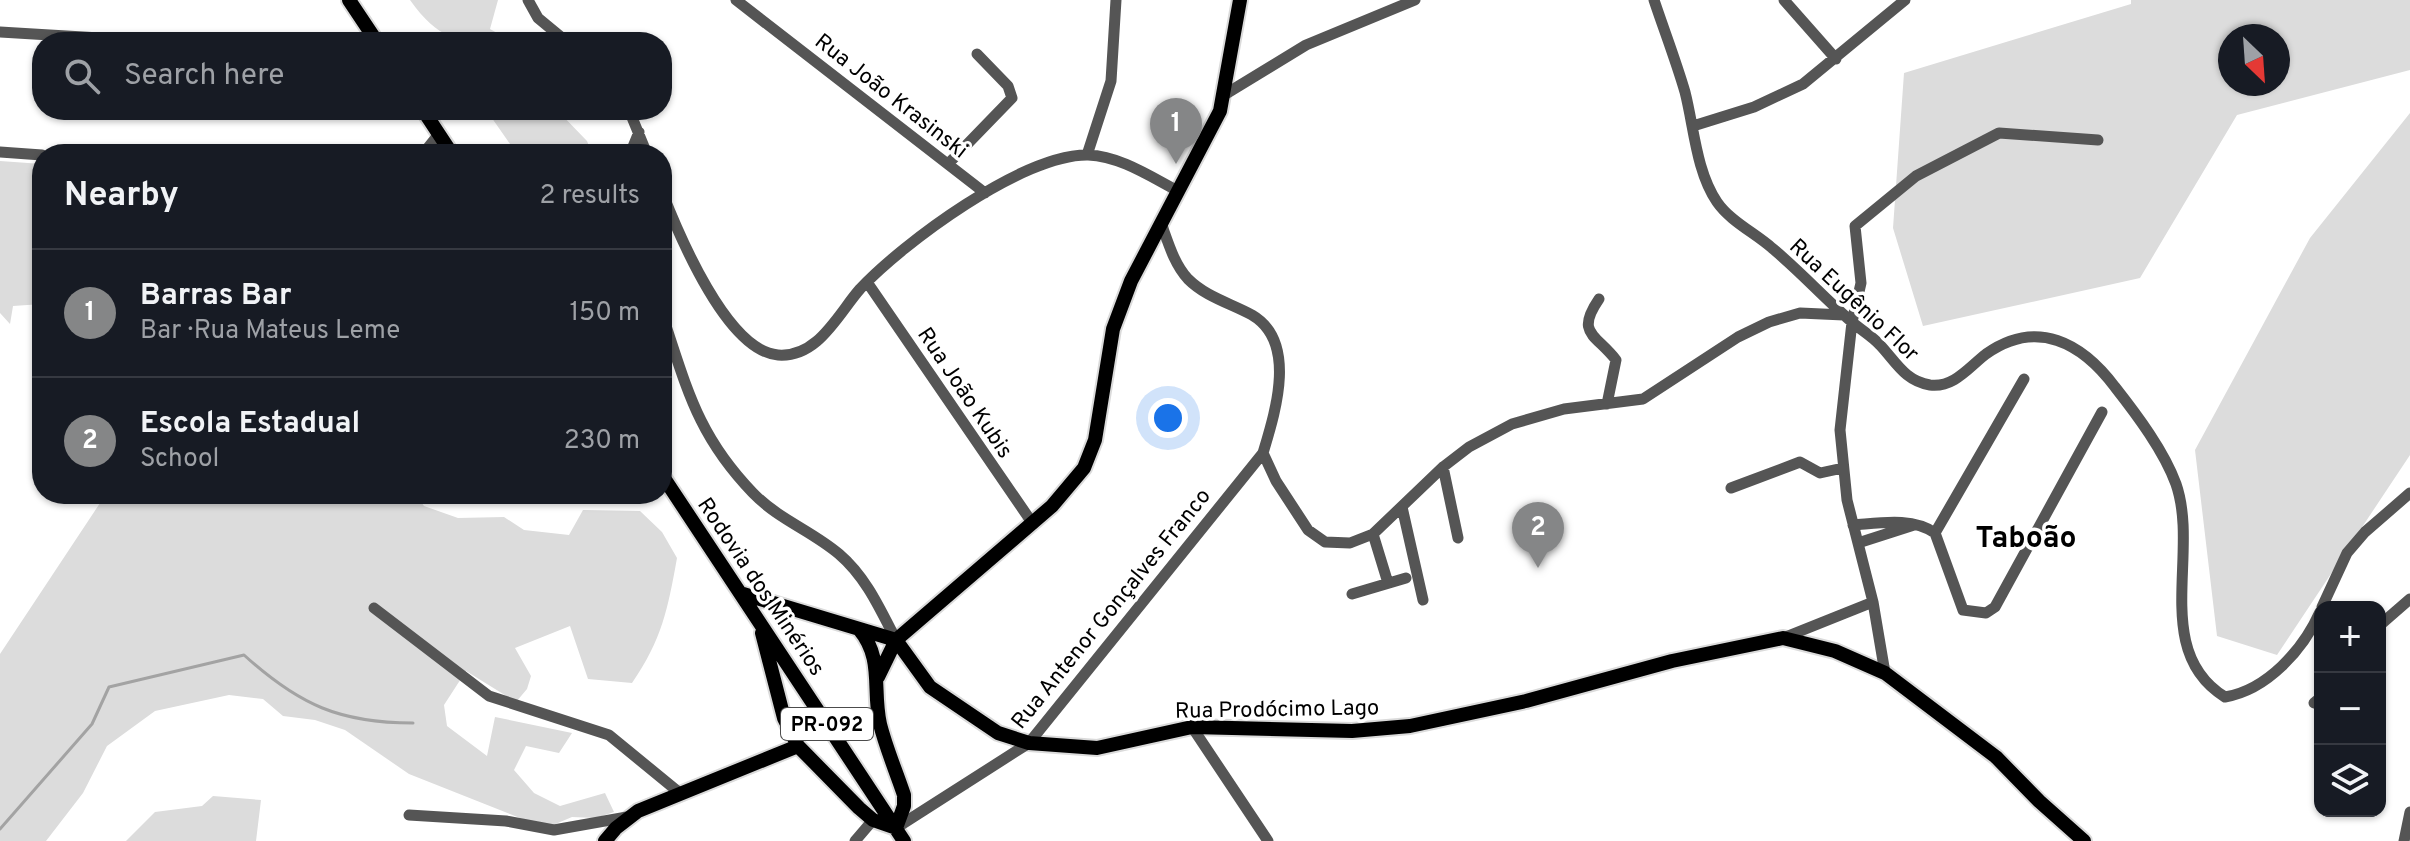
<!DOCTYPE html>
<meta charset="utf-8">
<style>
:root{--surface:#171b24;--page:#242831;--text:#f1f3f6;--muted:#9ea1a6;--line:#363941;--accent:#858687}
body{margin:0;font-family:Overpass,sans-serif;background:var(--page);color:var(--text)}
.controls{position:absolute;right:24px;bottom:24px;display:grid;overflow:hidden;border-radius:16px;box-shadow:0 2px 6px #0004}
.controls button{width:72px;height:72px;display:grid;place-items:center;padding:0;border:0;border-bottom:2px solid var(--line);background:var(--surface);color:var(--text);font:40px sans-serif}
.compass{position:absolute;left:2218px;top:24px;width:72px;height:72px;border-radius:50%;background:var(--surface);box-shadow:0 2px 6px #0004;rotate:155deg}
.you{position:absolute;left:1168px;top:418px;width:28px;height:28px;margin:-20px;border:6px solid #fff;border-radius:50%;background:#1a73e8;box-shadow:0 0 0 12px #1a73e833}
.badge{display:grid;place-items:center;width:52px;height:52px;border-radius:50%;background:var(--accent);color:#fff;font-size:26px;font-weight:700}
.pin{position:absolute;translate:-50% -66px;filter:drop-shadow(0 2px 4px #0008)}
.pin::after{content:'';position:absolute;top:42px;width:28px;height:24px;background:inherit;clip-path:polygon(0 0,100% 0,50% 100%)}
.list{margin:0;padding:0;list-style:none}
h2{display:flex;justify-content:space-between;align-items:center;height:104px;margin:0;padding:0 32px;font-size:34px}
h2 small{font-size:26px;font-weight:400;color:var(--muted)}
.list li{display:grid;grid-template-columns:52px 1fr auto;gap:24px;align-items:center;box-sizing:border-box;height:128px;padding:0 32px;border-top:2px solid var(--line)}
.list b{display:block;font-size:30px;white-space:nowrap}
.list p{margin:0;font-size:26px;white-space:nowrap;color:var(--muted)}
.list em{font-size:26px;font-style:normal;color:var(--muted)}
.icon{flex:none;width:44px;height:44px;fill:none;stroke:currentColor;stroke-width:2;stroke-linecap:round;stroke-linejoin:round}
.map{position:relative;flex:none;width:2410px;height:841px;overflow:hidden}
.search{position:absolute;background:var(--surface);box-shadow:0 2px 6px #0004;left:32px;top:32px;width:640px;height:88px;display:flex;align-items:center;gap:20px;box-sizing:border-box;padding:0 28px;border-radius:32px;color:var(--muted);font-size:30px}
.panel{position:absolute;background:var(--surface);box-shadow:0 2px 6px #0004;left:32px;top:144px;width:640px;height:360px;border-radius:32px}
.map>svg:first-child{display:block}
.green{fill:#dcdcdc;fill-rule:evenodd}
.lines{fill:none;stroke-linecap:round;stroke-linejoin:round}
.stream{stroke:#a3a3a3;stroke-width:3}
.major-casing{stroke:#dbdbdb;stroke-width:18}
.minor{stroke:#555;stroke-width:11}
.major{stroke:#000;stroke-width:14}
.labels{text-anchor:middle;stroke-width:7;stroke-linejoin:round;paint-order:stroke}
.shield{fill:#fff;stroke:#4c4c4c;stroke-width:2}
.shield-label{font-size:20px;font-weight:bold;fill:#000}
.street-label{font-size:22px;fill:#000;stroke:#fff}
.district-label{font-size:30px;font-weight:bold;fill:#000;stroke:#fff}
</style>
<div class="map">
<svg width="2410" height="841" viewBox="0 0 2410 841">
<rect width="100%" height="100%" fill="#fff"/>
<!-- green -->
<path class="green" d="M410,0h88l-8,29 23,13c-50,0 -71,3 -103,-42z
M2131,0h279v70l-173,45 -97,163 -217,48 -30,-98 11,-155 227,-69zM2230,36h48v48h-48z
M557,110l30,31 5,13h-75l-30,-43z
M2410,113v342l-133,200 -60,-19 -22,-186 115,-212z
M0,161l42,3v140l-29,2 -3,18 -10,-11z
M106,494h309l9,12 34,12 46,-1 20,13 45,5 14,-25 57,1 22,21 15,26c-9,50 -15,82 -45,125l-44,-4 -18,-53 -55,22 16,28 -4,13 -11,13 -50,-31 -22,34 3,21 40,30 8,-39 77,16 -13,20 -33,-7 -12,24 20,23 26,13 45,-13 9,19 -18,6 -24,-1 -19,8 -23,-3 -121,-48 -64,-44 -30,-10 -32,-4 -20,-17 -34,-4 -74,16 -48,35 -24,47 -37,48h-46v-187z
M213,796l48,4 -5,41h-130l29,-29 47,-6z"/>
<g class="lines">
<!-- stream -->
<path class="stream" d="M0,829l92,-105 17,-37 135,-32c55,50 96,68 169,68"/>
<defs>
<path id="major" d="M349,0l28,42
M423,110l29,44
M662,475l242,366
M740,593l156,47
M859,629c25,30 13,60 21,95 6,24 16,47 24,71v11l-8,22
M762,633l22,85 14,28 61,62 14,12 23,8
M896,640l34,47 68,46 31,10 68,5 95,-21 160,4 58,-5 116,-25 146,-40 111,-23 52,13 50,22 111,84 43,44 45,40
M878,677l18,-37 156,-134 32,-38 11,-28 18,-111 18,-48 89,-170 20,-111
M605,841l11,-13 22,-17 160,-65"/>
</defs>
<!-- major casing -->
<use href="#major" class="major-casing"/>
<!-- minor -->
<path class="minor" d="M528,0l10,18 29,24
M736,0l249,193
M1654,0c10,30 22,61 31,92 9,35 11,79 32,110 13,19 38,31 55,46 28,23 52,50 80,74 9,8 20,14 28,23 16,17 25,36 50,40 24,3 39,-18 56,-31 51,-36 96,-11 129,33 22,28 49,64 61,97 24,69 -25,167 49,213 42,-7 78,-47 95,-85
M1784,0l52,59
M0,32l133,8
M1224,95l82,-50 109,-45
M629,110l18,44
M1693,126l61,-19 49,-23 102,-84
M0,152l42,3
M423,154l16,-20
M630,154l9,-22
M1087,155l24,-74 5,-81
M948,164l64,-66 -4,-12 -31,-32
M662,192c17,43 65,159 116,163 40,3 60,-41 82,-66 43,-46 163,-135 228,-134 32,1 63,22 90,36
M1161,223c7,19 13,41 27,56 18,18 42,24 64,36 46,27 23,98 11,138l13,28 32,49 17,12 25,1 23,-9 70,-67 26,-20 43,-23 52,-15 79,-10 95,-62 31,-15 31,-9 44,2
M867,282l166,242
M1599,299c-24,35 -3,35 17,61l-9,44
M662,314c25,74 35,121 91,179 25,26 59,38 86,61 27,23 41,55 57,86
M1443,467l15,71
M1731,488l69,-26 20,11 23,-5
M1402,507l21,93
M1853,525c27,-2 59,-8 82,8l28,77 23,3 9,-6 107,-195
M1935,533l89,-154
M1373,534l15,49
M1858,543l56,-18
M1352,594l54,-16
M2322,607l25,-54 18,-21 45,-39
M374,608l115,88 120,39 72,59
M2380,625l30,-26
M1783,638l90,-36
M1885,673l-12,-71 -26,-102 -7,-70 12,-108 9,-39 -6,-57 61,-50 83,-43 99,7
M2314,703l6,-5
M1192,727l76,114
M409,815l97,6 48,9 73,-13
M896,828l133,-85 234,-290
M855,841l18,-21
M2404,841l6,-29"/>
<!-- major -->
<use href="#major" class="major"/>
</g>
<g class="labels">
<!-- shield labels -->
<rect class="shield" x="781" y="708" width="92" height="32" rx="6"/>
<g class="shield-label">
<text x="827" y="731">PR-092</text>
</g>
<!-- street labels -->
<g class="street-label">
<text transform="translate(892 95) rotate(38)" y="8">Rua João Krasinski</text>
<text transform="translate(1855 299) rotate(43)" y="8">Rua Eugênio Flor</text>
<text transform="translate(966 392) rotate(56)" y="8">Rua João Kubis</text>
<text transform="translate(762 586) rotate(56)" y="8">Rodovia dos Minérios</text>
<text transform="translate(1110 608) rotate(-51)" y="8">Rua Antenor Gonçalves Franco</text>
<text transform="translate(1277 708) rotate(-1)" y="8">Rua Prodócimo Lago</text>
</g>
<!-- district labels -->
<g class="district-label">
<text x="2026" y="547">Taboão</text>
</g>
</g>
</svg>
<div class="controls">
<button>+</button>
<button>−</button>
<button><svg class="icon" aria-label="layers" viewBox="0 0 24 24"><path d="M12 4l9 5-9 5-9-5zM3 14l9 5 9-5"/></svg></button>
</div>
<svg class="compass" viewBox="-18 -18 36 36"><path d="M0-13l5 13h-10z" fill="#e53935"/><path d="M0 13l5-13h-10z" fill="#9ea1a6"/></svg>
<div class="you"></div>
<div class="pin badge" style="left:1176px;top:164px">1</div>
<div class="pin badge" style="left:1538px;top:568px">2</div>
<div class="search"><svg class="icon" aria-label="search" viewBox="0 0 24 24"><circle cx="10" cy="10" r="6"/><path d="M15 15l6 6"/></svg>Search here</div>
<section class="panel">
<h2>Nearby<small>2 results</small></h2>
<ul class="list">
<li><span class="badge">1</span><div><b>Barras Bar</b><p>Bar · Rua Mateus Leme</p></div><em>150 m</em></li>
<li><span class="badge">2</span><div><b>Escola Estadual</b><p>School</p></div><em>230 m</em></li>
</ul>
</section>
</div>
